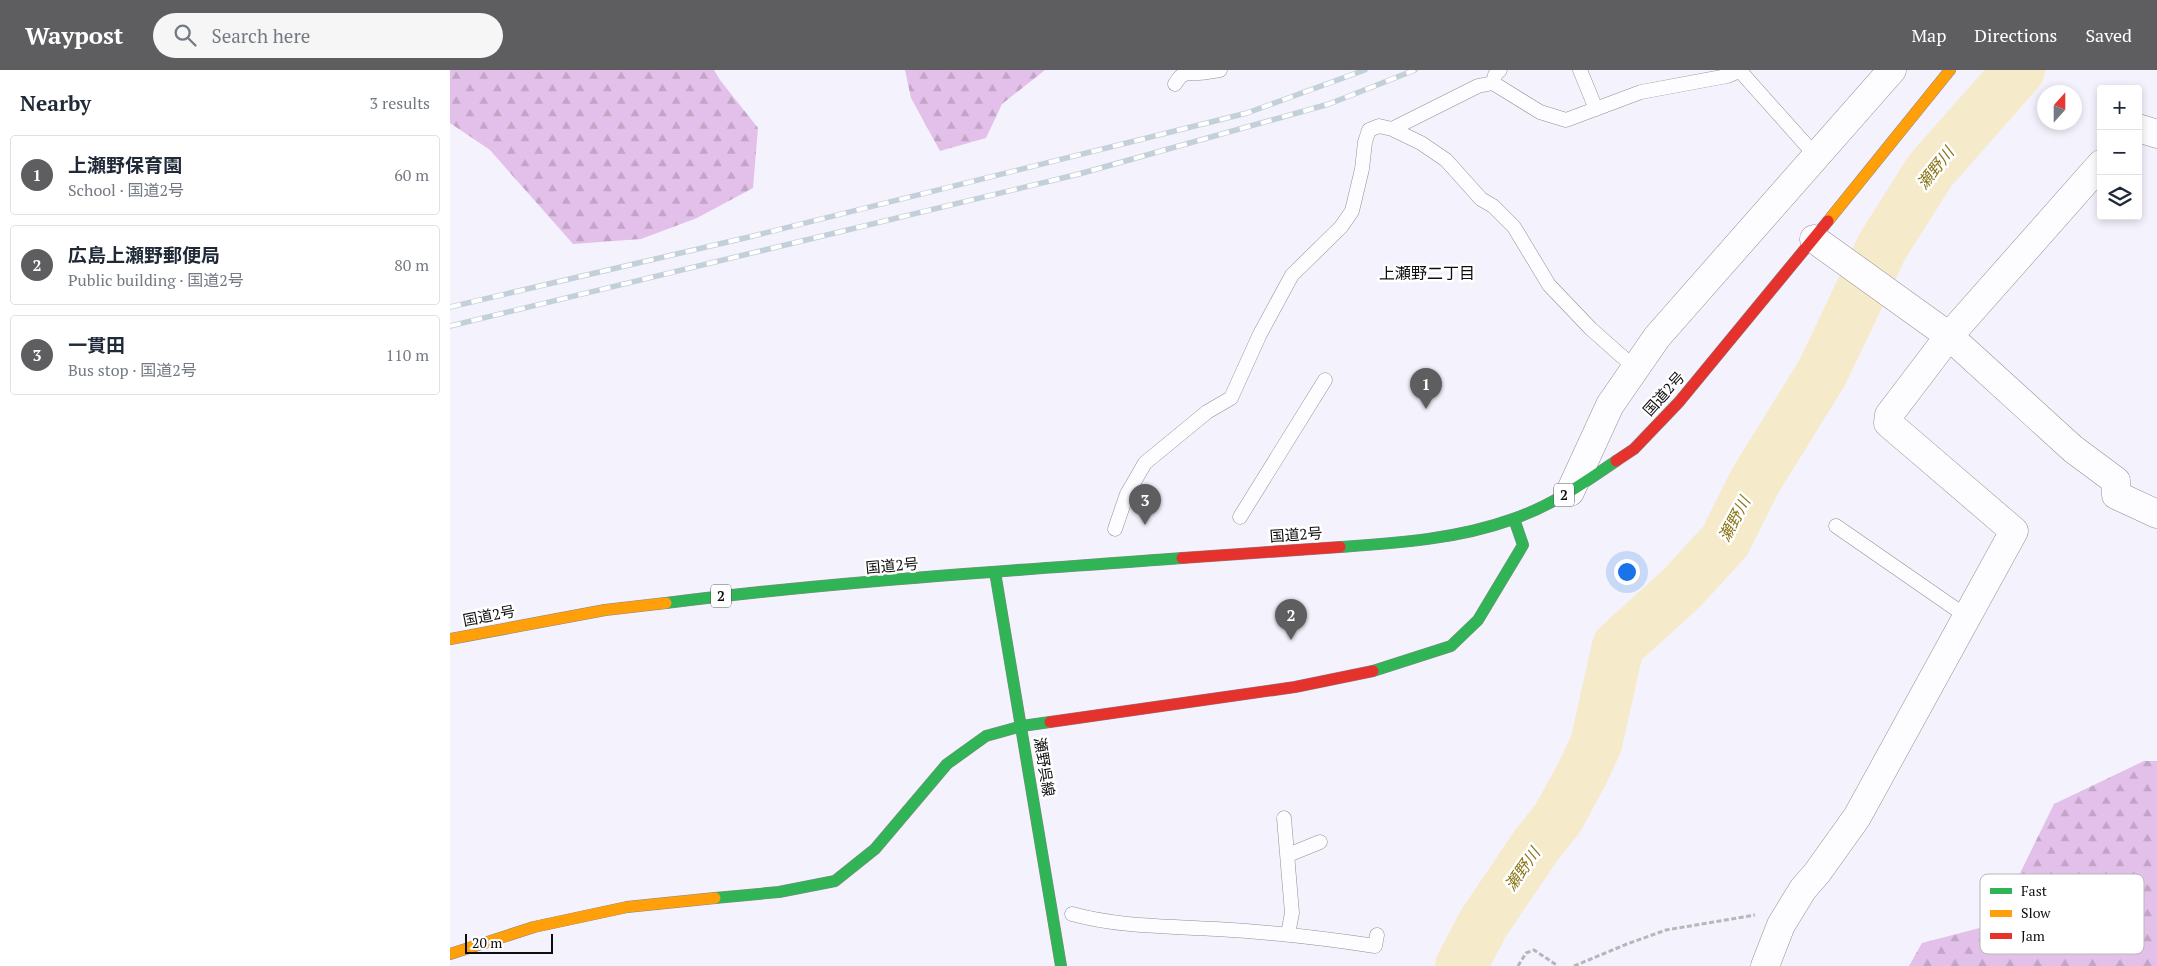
<!DOCTYPE html>
<meta charset="utf-8">
<style>
:root{--surface:#fff;--page:#f6f6f7;--text:#1f2937;--muted:#747a83;--line:#e0e1e3;--accent:#5e5e61}
body{margin:0;font-family:"PT Serif","Noto Sans JP",serif;background:var(--page);color:var(--text)}
.controls{position:absolute;right:15px;top:15px;display:grid;overflow:hidden;border-radius:5px;box-shadow:0 2px 8px #0003}
.controls button{width:45px;height:45px;display:grid;place-items:center;padding:0;border:0;border-bottom:1px solid var(--line);background:var(--surface);color:var(--text);font:25px sans-serif}
.compass{position:absolute;left:1587px;top:15px;width:45px;height:45px;border-radius:50%;background:var(--surface);box-shadow:0 2px 8px #0003;rotate:21deg}
.scale{position:absolute;left:15px;bottom:12px;width:88px;box-sizing:border-box;padding-left:5px;border:2px solid #0e0e0e;border-top:0;font-size:14px;line-height:18px;white-space:nowrap;color:#0e0e0e;-webkit-text-stroke:4px #fff;paint-order:stroke}
.you{position:absolute;left:1176px;top:501px;width:18px;height:18px;margin:-12px;border:4px solid #fff;border-radius:50%;background:#1a73e8;box-shadow:0 0 0 8px #1a73e833}
.badge{display:grid;place-items:center;width:32px;height:32px;border-radius:50%;background:var(--accent);color:#fff;font-size:16px;font-weight:700}
.pin{position:absolute;translate:-50% -41px;filter:drop-shadow(0 1px 2px #0008)}
.pin::after{content:'';position:absolute;top:26px;width:18px;height:15px;background:inherit;clip-path:polygon(0 0,100% 0,50% 100%)}
.list{margin:0;padding:0;list-style:none}
h2{display:flex;justify-content:space-between;align-items:center;height:65px;margin:0;padding:0 20px;font-size:21px}
h2 small{font-size:16px;font-weight:400;color:var(--muted)}
.list li{display:grid;grid-template-columns:32px 1fr auto;gap:15px;align-items:center;box-sizing:border-box;height:80px;margin:0 10px 10px;padding:0 10px;border:1px solid var(--line);border-radius:5px}
.list b{display:block;font-size:19px;white-space:nowrap}
.list p{margin:0;font-size:16px;white-space:nowrap;color:var(--muted)}
.list em{font-size:16px;font-style:normal;color:var(--muted)}
.icon{flex:none;width:28px;height:28px;fill:none;stroke:currentColor;stroke-width:2;stroke-linecap:round;stroke-linejoin:round}
.map{position:relative;flex:none;width:1707px;height:896px;overflow:hidden}
header{display:flex;align-items:center;gap:30px;box-sizing:border-box;height:70px;padding:0 25px;background:var(--accent);color:#fff}
header strong{font-size:24px}
nav{display:flex;gap:28px;margin-inline-start:auto;font-size:18px}
.search{width:350px;height:45px;background:var(--page);display:flex;align-items:center;gap:12px;box-sizing:border-box;padding:0 18px;border-radius:28px;color:var(--muted);font-size:19px}
main{display:flex}
aside{flex:1;background:var(--surface)}
.map>svg:first-child{display:block}
.forest{fill:url(#forest-firs)}
.lines{fill:none;stroke-linecap:round;stroke-linejoin:round}
.river{stroke:#f5eaca;stroke-width:52}
.lane-casing{stroke:#929195;stroke-width:15}
.street-casing{stroke:#929195;stroke-width:29}
.fast-casing{stroke:#88878c;stroke-width:12}
.slow-casing{stroke:#88878c;stroke-width:12}
.jam-casing{stroke:#88878c;stroke-width:12}
.path{stroke:#b7b6b8;stroke-width:3;stroke-dasharray:5 2.5;stroke-linecap:butt}
.lane{stroke:#fdfdff;stroke-width:14}
.street{stroke:#fdfdff;stroke-width:28}
.fast{stroke:#30b455;stroke-width:11}
.slow{stroke:#ff9f0a;stroke-width:11}
.jam{stroke:#e5322d;stroke-width:11}
.rail-casing{stroke:#c4d0d7;stroke-width:5.5}
.rail{stroke:#fff;stroke-width:4;stroke-dasharray:11;stroke-linecap:butt}
.labels{text-anchor:middle;stroke-width:5;stroke-linejoin:round;paint-order:stroke}
.shield{fill:#fff;stroke:#565656;stroke-width:1}
.shield-label{font-size:14px;font-weight:bold;fill:#0e0e0e}
.street-label{font-size:15px;fill:#0e0e0e;stroke:#fff}
.water-label{font-size:16px;font-style:italic;fill:#897517;stroke:#fff}
.neighbourhood-label{font-size:16px;fill:#0e0e0e;stroke:#fff}
.key{fill:#fff;stroke:#b7b7b7;stroke-width:1}
.key-label{font-size:14px;fill:#0e0e0e}
</style>
<header>
<strong>Waypost</strong>
<div class="search"><svg class="icon" aria-label="search" viewBox="0 0 24 24"><circle cx="10" cy="10" r="6"/><path d="M15 15l6 6"/></svg>Search here</div>
<nav><a>Map</a><a>Directions</a><a>Saved</a></nav>
</header>
<main>
<aside>
<h2>Nearby<small>3 results</small></h2>
<ul class="list">
<li><span class="badge">1</span><div><b>上瀬野保育園</b><p>School · 国道2号</p></div><em>60 m</em></li>
<li><span class="badge">2</span><div><b>広島上瀬野郵便局</b><p>Public building · 国道2号</p></div><em>80 m</em></li>
<li><span class="badge">3</span><div><b>一貫田</b><p>Bus stop · 国道2号</p></div><em>110 m</em></li>
</ul>
</aside>
<div class="map">
<svg width="1707" height="896" viewBox="0 0 1707 896">
<defs>
<pattern id="forest-firs" width="22" height="20" patternUnits="userSpaceOnUse" patternTransform="scale(1.25)"><rect width="22" height="20" fill="#e3c0e9"/><path d="M5 1l3.5 6h-7zM16 11l3.5 6h-7z" fill="#c2a4c7"/></pattern>
</defs>
<rect width="100%" height="100%" fill="#f4f2fc"/>
<!-- forest -->
<path class="forest" d="M0,0h264l6,10 38,48 -5,60 -56,30 -56,21 -68,5 -83,-94 -40,-27z
M455,0h140l-43,34 -16,34 -46,13 -29,-53z
M1694,691h13v205h-248l13,-23 73,-19 59,-120z"/>
<g class="lines">
<!-- river -->
<path class="river" d="M1011,896l22,-42 52,-77 23,-29 24,-44 14,-30 22,-98 64,-58 43,-47 30,-60 67,-108 60,-126 48,-76 89,-101"/>
<defs>
<path id="lane" d="M1130,0l16,39
M1291,2l75,84
M1043,13l2,-8 5,-5
M725,14c7,-12 10,-11 24,-11 7,0 14,-2 21,-3
M942,59l86,-43 15,-3 47,29 26,8 75,-28 86,-16 15,-6
M790,447l85,-137
M1386,456l130,90
M665,459l12,-35 18,-31 62,-51 24,-14 29,-64 32,-59 49,-48 11,-16 10,-42 3,-27 4,-12 10,-4 13,3 29,14 25,17 35,39 12,7 21,21 35,58 42,44 44,39
M834,748l8,95 -4,21
M838,785l32,-13
M622,844c47,13 96,12 144,15 54,3 106,9 159,17l2,-11"/>
<path id="street" d="M1688,58l19,6
M1651,94l-152,172 124,113 43,32v14l41,19
M1120,422l40,-87 47,-68 235,-267
M1315,896l16,-41 22,-36 14,-16 40,-56 157,-286 -126,-108 1,-8 60,-79 -135,-97"/>
<path id="fast" d="M890,477c58,-4 118,-8 173,-28 38,-13 71,-36 103,-58
M545,502l66,394
M216,533c171,-22 344,-32 516,-45
M923,601l78,-25 27,-26 45,-75 -9,-26
M265,828l64,-6 56,-11 40,-32 72,-85 39,-28 36,-10 28,-4"/>
<path id="slow" d="M1378,151l122,-151
M0,569l155,-29 61,-7
M0,884l84,-27 93,-20 88,-9"/>
<path id="jam" d="M1166,391l18,-12 45,-47 149,-181
M732,488l158,-11
M600,652l245,-35 78,-16"/>
</defs>
<!-- lane casing -->
<use href="#lane" class="lane-casing"/>
<!-- street casing -->
<use href="#street" class="street-casing"/>
<!-- fast casing -->
<use href="#fast" class="fast-casing"/>
<!-- slow casing -->
<use href="#slow" class="slow-casing"/>
<!-- jam casing -->
<use href="#jam" class="jam-casing"/>
<!-- path -->
<path class="path" d="M1068,896l8,-13 8,-3 24,16
M1124,896l53,-22 39,-14 89,-15"/>
<!-- lane -->
<use href="#lane" class="lane"/>
<!-- street -->
<use href="#street" class="street"/>
<!-- fast -->
<use href="#fast" class="fast"/>
<!-- slow -->
<use href="#slow" class="slow"/>
<!-- jam -->
<use href="#jam" class="jam"/>
<defs>
<path id="rail" d="M0,237l299,-70 498,-124 118,-43
M0,256l629,-152 250,-70 86,-34"/>
</defs>
<!-- rail casing -->
<use href="#rail" class="rail-casing"/>
<!-- rail -->
<use href="#rail" class="rail"/>
</g>
<g class="labels">
<!-- shield labels -->
<g class="shield">
<rect x="1104" y="413.5" width="20" height="23" rx="4"/>
<rect x="261" y="514.5" width="20" height="23" rx="4"/>
</g>
<g class="shield-label">
<text x="1114" y="430">2</text>
<text x="271" y="531">2</text>
</g>
<!-- street labels -->
<g class="street-label">
<text transform="translate(1214 324) rotate(-48)" y="5">国道2号</text>
<text transform="translate(846 465) rotate(-4)" y="5">国道2号</text>
<text transform="translate(442 496) rotate(-5)" y="5">国道2号</text>
<text transform="translate(39 546) rotate(-11)" y="5">国道2号</text>
<text transform="translate(594 697) rotate(81)" y="5">瀬野呉線</text>
</g>
<!-- water labels -->
<g class="water-label">
<text transform="translate(1485 98) rotate(-52)" y="6">瀬野川</text>
<text transform="translate(1284 449) rotate(-62)" y="6">瀬野川</text>
<text transform="translate(1072 799) rotate(-55)" y="6">瀬野川</text>
</g>
<!-- neighbourhood labels -->
<g class="neighbourhood-label">
<text x="977" y="209">上瀬野二丁目</text>
</g>
</g>
<!-- legend -->
<rect x="1530" y="804" width="164" height="80" rx="8" class="key"/>
<rect x="1540" y="818" width="22" height="6" fill="#30b455"/>
<rect x="1540" y="840" width="22" height="7" fill="#ff9f0a"/>
<rect x="1540" y="863" width="22" height="6" fill="#e5322d"/>
<g class="key-label">
<text x="1571" y="826">Fast</text>
<text x="1571" y="848">Slow</text>
<text x="1571" y="871">Jam</text>
</g>
</svg>
<div class="controls">
<button>+</button>
<button>−</button>
<button><svg class="icon" aria-label="layers" viewBox="0 0 24 24"><path d="M12 4l9 5-9 5-9-5zM3 14l9 5 9-5"/></svg></button>
</div>
<svg class="compass" viewBox="-18 -18 36 36"><path d="M0-13l5 13h-10z" fill="#e53935"/><path d="M0 13l5-13h-10z" fill="#747a83"/></svg>
<div class="scale">20 m</div>
<div class="you"></div>
<div class="pin badge" style="left:976px;top:339px">1</div>
<div class="pin badge" style="left:841px;top:570px">2</div>
<div class="pin badge" style="left:695px;top:455px">3</div>
</div>
</main>
